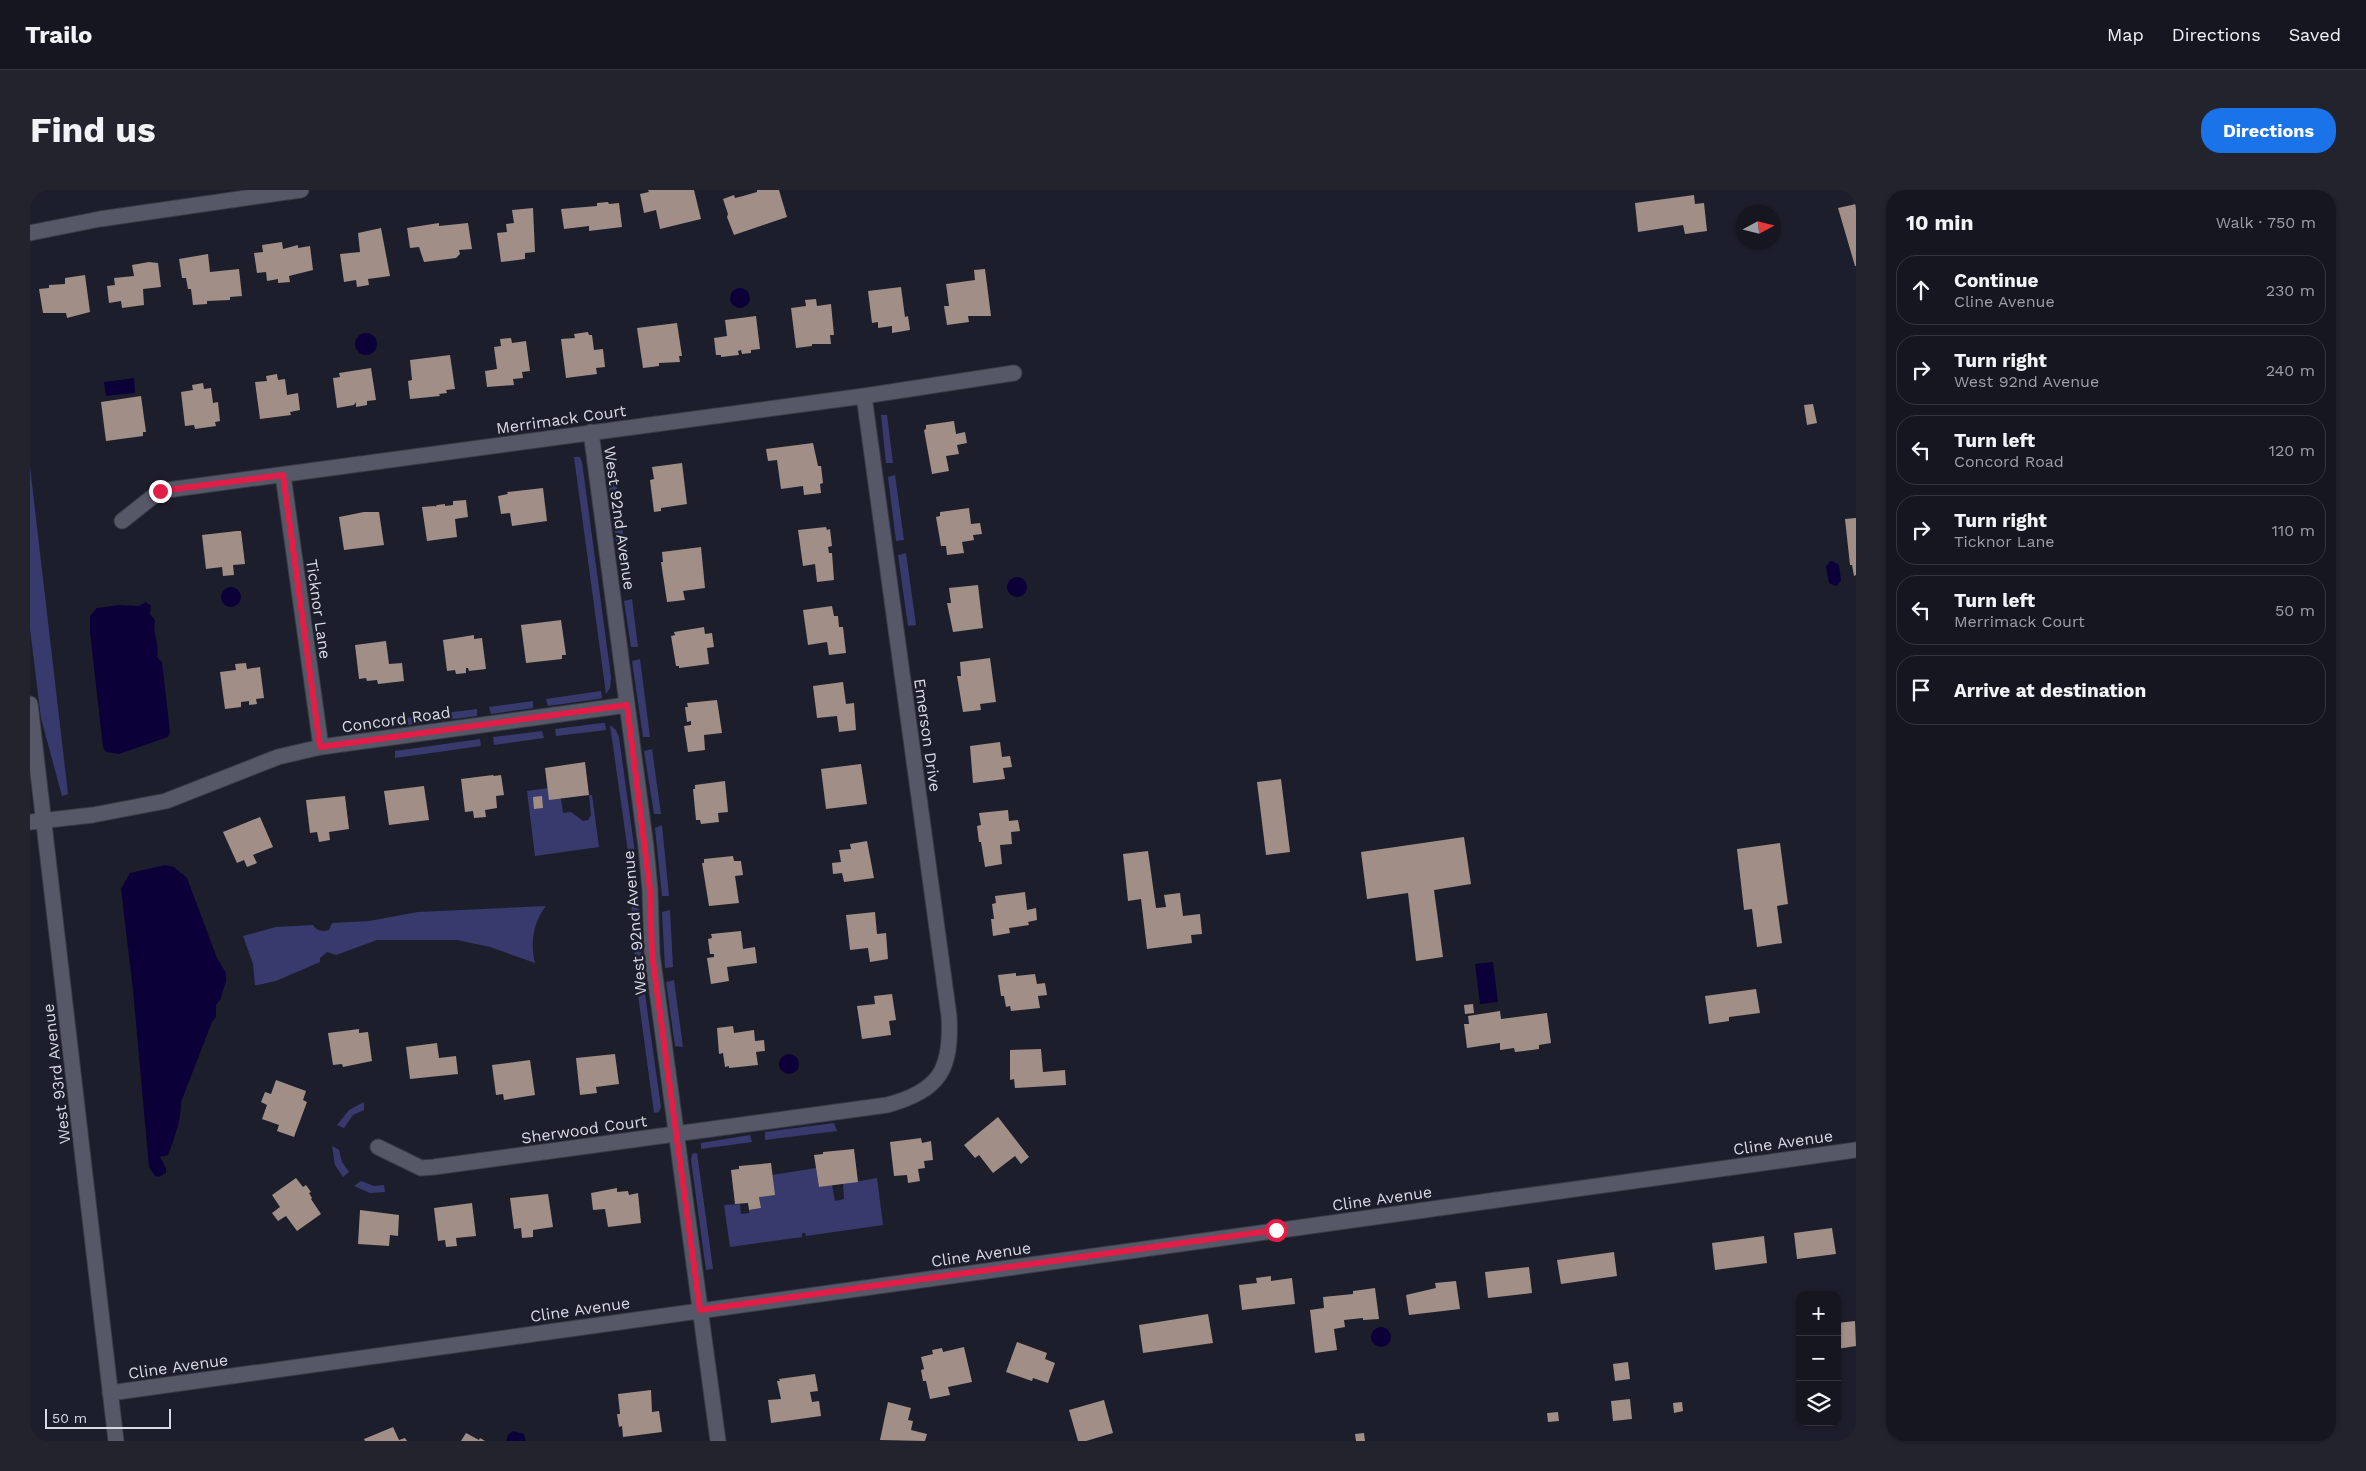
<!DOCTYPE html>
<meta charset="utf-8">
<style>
:root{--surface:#161620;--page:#23232d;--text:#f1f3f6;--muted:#9e9fa5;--line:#35353e;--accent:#1a73e8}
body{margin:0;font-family:"Work Sans",sans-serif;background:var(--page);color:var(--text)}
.controls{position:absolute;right:15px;bottom:15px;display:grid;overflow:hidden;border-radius:10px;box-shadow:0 1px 4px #0004}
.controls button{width:45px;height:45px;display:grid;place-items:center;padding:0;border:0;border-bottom:1px solid var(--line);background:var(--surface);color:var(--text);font:25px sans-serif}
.compass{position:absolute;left:1706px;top:15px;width:45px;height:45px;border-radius:50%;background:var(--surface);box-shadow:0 1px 4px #0004;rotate:83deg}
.scale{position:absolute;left:15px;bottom:12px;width:126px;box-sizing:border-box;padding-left:5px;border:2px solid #d9dbe4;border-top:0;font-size:14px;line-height:18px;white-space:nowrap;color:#d9dbe4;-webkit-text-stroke:4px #1d1e2b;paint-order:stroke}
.stop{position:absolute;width:15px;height:15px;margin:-11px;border:4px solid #e11d48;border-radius:50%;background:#fff}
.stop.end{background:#e11d48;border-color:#fff;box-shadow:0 1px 5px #0008}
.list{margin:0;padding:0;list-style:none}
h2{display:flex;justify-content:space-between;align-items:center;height:65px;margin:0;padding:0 20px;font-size:21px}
h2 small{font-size:16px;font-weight:400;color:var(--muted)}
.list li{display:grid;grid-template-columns:32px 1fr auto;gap:15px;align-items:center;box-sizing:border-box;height:70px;margin:0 10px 10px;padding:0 10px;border:1px solid var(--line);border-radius:20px}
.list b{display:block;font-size:19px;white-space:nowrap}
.list p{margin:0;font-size:16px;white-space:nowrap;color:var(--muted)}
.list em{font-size:16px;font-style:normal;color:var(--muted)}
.icon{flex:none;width:28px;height:28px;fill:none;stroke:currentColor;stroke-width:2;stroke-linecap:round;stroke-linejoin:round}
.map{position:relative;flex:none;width:1826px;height:1251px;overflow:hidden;border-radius:20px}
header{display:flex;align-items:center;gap:30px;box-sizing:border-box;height:70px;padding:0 25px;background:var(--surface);border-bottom:1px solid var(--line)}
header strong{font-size:24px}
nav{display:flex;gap:28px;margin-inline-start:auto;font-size:18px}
.intro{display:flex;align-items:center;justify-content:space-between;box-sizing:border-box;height:120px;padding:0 30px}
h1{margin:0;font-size:35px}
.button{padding:12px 22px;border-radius:20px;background:var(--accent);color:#fff;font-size:18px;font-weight:700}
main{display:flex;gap:30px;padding:0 30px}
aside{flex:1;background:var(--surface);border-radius:20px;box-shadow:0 1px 4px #0004}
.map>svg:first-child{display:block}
.green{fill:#383a6e}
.water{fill:#0b0038}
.building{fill:#a18f87}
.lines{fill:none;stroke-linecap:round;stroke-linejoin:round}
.minor-casing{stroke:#393b45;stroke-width:17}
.minor{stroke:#565868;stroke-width:15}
.route{stroke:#e11d48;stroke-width:6}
.labels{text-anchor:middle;stroke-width:5;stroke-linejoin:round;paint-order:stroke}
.street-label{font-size:16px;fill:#d9dbe4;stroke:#1d1e2b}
</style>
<header>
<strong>Trailo</strong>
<nav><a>Map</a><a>Directions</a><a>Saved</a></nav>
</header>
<div class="intro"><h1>Find us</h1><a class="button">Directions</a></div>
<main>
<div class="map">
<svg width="1826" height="1251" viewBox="0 0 1826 1251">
<rect width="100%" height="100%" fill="#1d1e2b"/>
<!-- green -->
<path class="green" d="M851,225h6l6,48h-7z
M576,263h6l6,43h-8l-4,-30z
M544,267h6l2,5 29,215 -1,11 -4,6z
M0,277l38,327 -6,2 -21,-78 -11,-89z
M865,285l9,65 -8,1 -8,-64z
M591,327l9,70h-8l-9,-68z
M876,363l10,72 -8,1 -10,-71z
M602,409l6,48h-7l-7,-46z
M610,469l10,78h-7l-11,-76z
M571,501l1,7 -4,1 -50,7 -2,-7z
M503,511v7l-42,6 -2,-7z
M447,519v7l-77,10 -2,-7z
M572,533h3l1,7 -50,6 -1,-7z
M580,535l6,5 3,7 17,123 7,120 18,127 -2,5 -5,1 -18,-133 -8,-128z
M512,541l2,7 -50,7 -1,-8z
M450,549l1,7 -86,12v-7z
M622,559l9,65h-7l-10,-63z
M518,598l13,11 2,14 8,-1 12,9 5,-1 3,-5 -2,-20h3l7,52 -64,9 -8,-65z
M632,635l7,71h-7l-7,-68z
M516,716c-13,16 -16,38 -11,57l-45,-16 -33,-7h-80l-41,15 -9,-3 -7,6v4l-44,19 -18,4h-3l-2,-21 -10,-28 33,-9 37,-2c4,6 9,7 16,5l3,-7 37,-2 49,-9z
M640,720l3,57 -8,1 -3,-56z
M644,790l9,67 -8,-1 -9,-64z
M334,912v8l-11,5 -9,13 -7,-3 12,-15z
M804,933l3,8 -72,9v-8z
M720,945l2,7 -51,7v-6z
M302,956l7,4 3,12 7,10 -6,5 -8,-12z
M667,963l16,116 -7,1 -15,-110 1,-6z
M786,978l3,19 13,-2 3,16 9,-2 -1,-15 34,-6 6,47 -77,11 -1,-3h-3v4l-72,10 -6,-42 16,-1 1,10 8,-1v-3l12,-2 -2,-11 13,-22z
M331,991l13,5 10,-1 1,7 -15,1 -16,-7z"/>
<!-- water -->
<path class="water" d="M700 108a10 10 0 1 1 20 0a10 10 0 1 1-20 0Z
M325 154a11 11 0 1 1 22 0a11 11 0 1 1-22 0Z
M104,188l1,15 -29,3 -2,-14z
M1802,371l7,4 2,15 -3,5 -3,1 -6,-3 -3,-16 3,-5z
M977 397a10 10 0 1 1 20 0a10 10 0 1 1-20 0Z
M191 407a10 10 0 1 1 20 0a10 10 0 1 1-20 0Z
M116,412l5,4 -1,8 5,6c-3,14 5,23 2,37l5,5 8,70 -2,5 -49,17 -13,-2 -3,-5 -13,-115v-16l7,-8 22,-3 20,1z
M135,675l9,2 13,11 30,80 9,15v8l-6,19 -4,5v12l-4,5 -31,80c0,18 -6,35 -13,53l-8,2 6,11v5l-7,4 -4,-1 -6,-9 -16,-177 -12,-101 9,-16z
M1463,772l5,40 -18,2 -5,-40z
M749 874a10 10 0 1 1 20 0a10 10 0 1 1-20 0Z
M1341 1147a10 10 0 1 1 20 0a10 10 0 1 1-20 0Z
M483,1241l11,3 2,7h-20l2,-6z"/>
<!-- building -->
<path class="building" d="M618,0h46l7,29 -41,10 -4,-19 -12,3 -4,-19 9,-2z
M727,0h22l8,27 -53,18 -7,-18 1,-3 -5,-15 11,-4 1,3 8,-2 14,-4z
M1664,5l1,9 9,-1 3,28 -22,3 -2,-9 -45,7 -3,-29z
M578,12l1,2 10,-1 3,24 -33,4v-5l-25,3 -3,-20 36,-3v-3z
M1826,14v62h-1l-17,-58z
M503,18l2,44 -10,1v6l-24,3 -4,-29 10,-1 -1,-8 8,-1 -2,-13z
M409,33v3l29,-3 4,26 -13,1 1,4 -4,4 -32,4 -5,-15 -9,1 -3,-20z
M351,38l9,48 -22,3 1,6 -12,2 -1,-7 -12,2 -4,-28 20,-2 -2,-19z
M252,52l1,7 15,-4v3l12,-2 3,24 -24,6 1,6 -12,1v-4l-11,2 -1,-9 -9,1 -3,-20 9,-1 -1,-7z
M178,64l2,18 29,-3 3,27 -12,1v3l-23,1v3l-14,1 -2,-16h-3l-2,-11h-4l-3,-19z
M119,72l9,1 3,24 -18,2 1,16 -22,3 -1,-7 -12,2 -2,-17 8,-1 -1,-7 20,-2 -2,-11z
M955,79l6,47h-23l1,6 -22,3 -3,-19h5l-3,-22 29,-4 -1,-10z
M55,85l5,37 -23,6 -1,-5h-23l-4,-24 10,-1v-3l16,-1v-6z
M871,97l4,30 3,-1 2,14 -18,3v-7l-14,2v-6l-6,1 -4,-32z
M786,109l1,7 14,-2 3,31h-4l1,9h-19v2l-16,2 -5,-40 15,-2 -1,-6z
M726,126l4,33 -9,1v3l-9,1 -1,-4 -3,1 1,4 -18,2v-2h-5l-2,-17 13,-2 -2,-16z
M647,133l5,33h-3l1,6 -21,1v3l-16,2 -6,-40z
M558,142l1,3h3l2,15 9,-1 2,18 -9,1 1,6 -31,4 -5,-39 14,-1 -1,-4z
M481,148l1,5 14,-2 4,30 -8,1 1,6 -10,1 1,6 -27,2 -2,-16 12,-2 -3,-22 7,-1 -1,-7z
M420,165l5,34 -9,1 1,3 -8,1 1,2 -30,3 -2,-18 4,-1 -2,-20z
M341,178l5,32 -9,1v4l-11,2v-5l-2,3 -17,3 -4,-30 7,-1 -1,-4z
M247,184l1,6 7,-1 2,16 11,-2 2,17 -10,2 1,3 -31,4 -5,-37 12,-1 -1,-5z
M173,193l1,6 7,-1 2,15 5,-1 2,19 -5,1 1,4 -21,3 -1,-4 -9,1 -4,-34 12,-2 -1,-5z
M111,206l5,36h-3v4l-37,5 -5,-39z
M1783,214l4,19 -10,2 -3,-20z
M924,231l2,13 9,-2 2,11 -10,2 2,9 -13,2 3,15 -17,3 -8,-44 2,-1v-4z
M783,253l5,23h3l2,17 -3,1 1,9 -17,2 -1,-9 -22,3 -4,-29 -9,1 -2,-12z
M652,273l5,41 -26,4v3l-7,1 -4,-32 4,-1 -2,-12z
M513,298l4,33 -35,5 -2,-13 -9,1 -3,-18 10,-2 -1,-2z
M436,310l2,17 -13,2 2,18 -30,4 -5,-34 13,-1v1l2,-2 8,-1v2l8,-1v-4z
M939,318l2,16 9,-1 2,11 -9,1 1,5 -12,2 2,11 -17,2 -1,-9h-5l-5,-29 4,-1v-4z
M334,322h15l5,33 -40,5 -5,-33z
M1826,328v57l-2,1 -2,-11h-2l-5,-46z
M796,337l1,3 3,-1 2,17 -4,1 1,6h3l2,27 -17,2 -2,-18 -12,2 -5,-36z
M207,341h4l4,33 -12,1 1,10 -11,1 -1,-9 -16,2 -4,-34z
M671,357l4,41 -22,3 2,9 -18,2 -6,-40h2l-1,-10z
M948,395l5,43 -30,4 -6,-29h4l-2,-15z
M802,416l2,10h4l1,11h4l3,26 -17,2 -2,-13 -19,3 -5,-35z
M531,430l5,35h-4v4l-36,4 -5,-38z
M674,437l1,7 7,-1 2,14 -7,1 2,16 -30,4v-2h-3l-5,-30 4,-1 -1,-3z
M444,445v4l8,-1 4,31 -17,2 -1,-3h-2v5l-10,1 -1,-4 -8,1 -4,-31z
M356,451l3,23 13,-1 2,18 -26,3 -1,-4 -10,1 -1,-3 -7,1 -4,-34z
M960,468l6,44 -16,2 1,6 -18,2 -6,-36h4l-1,-14z
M216,473l1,6 13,-2 4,31 -8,1 1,5 -8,1v-4l-8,1v5l-16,2 -5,-37 16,-2 -1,-6z
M813,492l3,22 8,-1 2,27 -17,2 -2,-16 -20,2 -4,-32z
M687,510l5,33 -18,2 1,15 -17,2 -4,-26 7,-1v-4l-4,1 -2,-15h3l-1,-4z
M970,552l2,15 8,-1 2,11 -9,1 2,11 -32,4 -3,-37z
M555,572l4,33 -40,5 -4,-32z
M831,574l6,40 -41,5 -5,-40z
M463,585l1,1 7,-1 3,20 -8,1 1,12 -12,2 1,7 -12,1 -1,-7 -8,1 -4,-33z
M1251,589l9,73 -24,3 -9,-73z
M695,591l3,31 -10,1 1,9 -18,2 -1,-4h-4l-3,-31h2v-4z
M394,596l5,34 -40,5 -5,-34z
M315,606l4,33 -20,3 1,8 -11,2 -2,-10 -7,1 -4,-33z
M512,606l1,12 -9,1 -1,-12z
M978,620l1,11 9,-1 2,11 -9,1 1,12 -12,1 2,19 -17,3 -4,-25h-2l-2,-16 4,-1 -2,-12z
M230,627l13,30 -20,8 4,8 -10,4 -3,-7 -7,3 -14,-31z
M1434,647l7,47 -37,6 9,67 -27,4 -8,-68 -41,6 -6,-47z
M837,651l7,37 -30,4 -2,-9 -9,1 -1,-11 9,-1 -2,-12 12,-1 -1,-5z
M1750,653l8,61 -11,2 5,37 -25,4 -5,-38 -8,1 -7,-61z
M1118,661l8,57 10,-1 -2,-12 16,-2 3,23 17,-2 2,20 -11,1 1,8 -45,6 -6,-50 -13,2 -5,-47z
M703,666l1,5h7l2,14 -8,1 4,27 -30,3 -7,-43h2v-4z
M995,702l2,18 9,-2 1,12 -9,2 1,3 -20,3 1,5 -17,3 -2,-17h3l-2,-15 4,-1 -1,-7z
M845,722l2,22 9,-1 2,26 -18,3 -2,-14 -18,2 -4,-35z
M711,741l2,18 12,-2 2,16 -30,4 2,14 -18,3 -4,-26 7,-1v-3h-4l-2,-15 4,-1 -1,-4z
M986,783v3l19,-2 2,10 8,-1 2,12 -9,1 2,12 -29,3 -1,-5 -4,1 -2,-11h-3l-3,-21z
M1726,799l4,24 -31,4v4l-20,3 -4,-28z
M862,804l4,26 -7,1 2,14 -29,4 -5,-33 18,-2 -1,-8z
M1443,814l1,9 -9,1 -1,-9z
M1470,821l1,8 46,-6 4,30 -12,2v4l-24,3 -1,-4 -14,2v-7l-33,5 -3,-24h5l-1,-8z
M703,836l1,7 20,-3 1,11 9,-1 1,11 -9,1 2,13 -29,3v-2l-4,1 -2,-14 -4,1 -2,-26z
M329,839v4l9,-1 4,29 -29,6 -1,-3 -9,1 -5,-32z
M407,853l2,15 17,-2 2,18 -48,5 -4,-32z
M1011,859l2,23 22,-2 1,15 -51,3 -1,-9 -4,1v-30z
M585,864l4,30 -23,3 1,6 -17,2 -4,-37z
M500,870l5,35 -31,5 -1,-6 -7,1 -4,-30z
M246,890l30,11 -3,9 4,2 -13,35 -17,-6 2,-6 -17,-6 5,-14 -6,-3 4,-10 6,2z
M968,927l31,40 -8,7 -6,-8 -22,17 -14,-18 -4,3 -11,-13z
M891,948l1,5 9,-2 2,19 -9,1 1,7 -7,1 2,12 -12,2 -1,-8 -13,1 -4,-34z
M824,959l4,33 -39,5 -5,-32 9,-1v-2z
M741,973l4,32 -16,2 2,11 -12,2 -1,-7 -13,1 -4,-34 8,-1v-3z
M266,988l7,9 3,-2 5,7 -2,1 3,5 -1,1 10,15 -24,17 -11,-15 -8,5 -6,-8 8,-6 -8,-12z
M587,998v4l11,-1 1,4 9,-2 3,30 -33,4 -3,-18 -12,1 -2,-17z
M518,1004l5,33 -20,3v7l-11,1 -1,-10 -7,1 -4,-31z
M442,1013l4,33 -20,2 1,8 -11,1 -1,-7 -7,1 -4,-33z
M330,1020l39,5 -1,21 -8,-1 -1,11 -31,-2z
M1802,1038l4,26 -39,5 -3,-26z
M1734,1046l3,27 -52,7 -3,-27z
M1584,1062l3,24 -56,8 -4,-24z
M1499,1077l3,26 -44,5 -3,-26z
M1241,1086v5l21,-3 3,26 -53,6 -3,-25 18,-2 -1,-5z
M1426,1091l4,28 -51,6 -3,-20 30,-7 -1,-5z
M1345,1098l4,31 -16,1v-2l-19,2 1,7 -11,2 3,21 -22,3 -5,-43 14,-2 -1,-11 30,-3v-3z
M1178,1124l5,29 -70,10 -4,-28z
M1825,1131l1,25 -19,3v-26z
M987,1152l30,11 -2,6 10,4 -7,20 -15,-5 -1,3 -26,-9z
M934,1157l8,35 -24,5 2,8 -20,4 -4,-18h-3l-2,-11 3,-1 -3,-12 12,-3 -1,-4 10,-2 1,4z
M1598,1172l2,17 -15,2 -2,-17z
M785,1184l3,17 -8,1 2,10 7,-1 2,15 -50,7 -3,-23 13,-1 -4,-18h3l-1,-2z
M621,1200l1,22 7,-1 3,21 -39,5 -1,-11 -3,1 -2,-13h3l-2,-20z
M1600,1209l2,20 -19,2 -2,-20z
M1074,1210l9,33 -27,8h-8l-9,-31z
M858,1212l23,6 -3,12 5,1 -2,9 16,4 -2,7 -45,-1z
M1652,1212l1,9 -9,2 -1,-10z
M1528,1222l1,9 -11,1 -1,-9z
M363,1237l6,13 6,-2 2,3h-42l-1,-2z
M436,1243l13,7 1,-2 5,3h-24z
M1334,1243l1,8h-9l-1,-7z"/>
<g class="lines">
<defs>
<path id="minor" d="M0,43l70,-14 201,-29
M561,242l55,415 4,43 2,64 66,487
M253,285l38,272
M92,331l38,-30 704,-95 150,-23
M0,514l86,737
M0,632l63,-7 73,-14 112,-44 43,-10 306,-42
M348,957l43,21 13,-1 453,-62c53,-14 65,-36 62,-89l-85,-620
M80,1203l1746,-243"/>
</defs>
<!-- minor casing -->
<use href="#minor" class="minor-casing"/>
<!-- minor -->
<use href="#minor" class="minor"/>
</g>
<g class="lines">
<!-- route -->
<path class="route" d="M130,301l123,-16 37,272 307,-42 23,185 2,64 48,356 576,-80"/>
</g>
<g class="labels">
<!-- street labels -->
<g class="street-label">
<text transform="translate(531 229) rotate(-8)" y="6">Merrimack Court</text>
<text transform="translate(590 328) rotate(82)" y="6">West 92nd Avenue</text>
<text transform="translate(289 419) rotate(82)" y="6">Ticknor Lane</text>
<text transform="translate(366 529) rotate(-8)" y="6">Concord Road</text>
<text transform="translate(898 545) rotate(82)" y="6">Emerson Drive</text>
<text transform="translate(604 733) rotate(-95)" y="6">West 92nd Avenue</text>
<text transform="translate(26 884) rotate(-97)" y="6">West 93rd Avenue</text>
<text transform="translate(554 939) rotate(-8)" y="6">Sherwood Court</text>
<text transform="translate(1753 952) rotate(-8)" y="6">Cline Avenue</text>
<text transform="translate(1352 1008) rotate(-8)" y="6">Cline Avenue</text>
<text transform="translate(951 1064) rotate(-8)" y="6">Cline Avenue</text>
<text transform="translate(550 1119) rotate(-8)" y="6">Cline Avenue</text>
<text transform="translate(148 1176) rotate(-8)" y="6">Cline Avenue</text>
</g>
</g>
</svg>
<div class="controls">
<button>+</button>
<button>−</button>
<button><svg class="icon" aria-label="layers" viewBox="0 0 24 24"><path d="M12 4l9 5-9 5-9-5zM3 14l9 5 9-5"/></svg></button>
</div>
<svg class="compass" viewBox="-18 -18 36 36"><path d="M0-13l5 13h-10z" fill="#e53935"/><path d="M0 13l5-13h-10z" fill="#9e9fa5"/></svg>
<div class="scale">50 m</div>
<div class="stop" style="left:1246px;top:1040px"></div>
<div class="stop end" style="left:130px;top:301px"></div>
</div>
<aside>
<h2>10 min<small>Walk · 750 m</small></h2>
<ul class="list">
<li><svg class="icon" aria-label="ahead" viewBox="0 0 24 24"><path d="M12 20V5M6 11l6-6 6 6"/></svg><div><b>Continue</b><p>Cline Avenue</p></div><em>230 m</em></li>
<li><svg class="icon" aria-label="right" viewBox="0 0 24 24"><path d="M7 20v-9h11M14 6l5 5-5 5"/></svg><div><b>Turn right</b><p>West 92nd Avenue</p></div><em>240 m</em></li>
<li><svg class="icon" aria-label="left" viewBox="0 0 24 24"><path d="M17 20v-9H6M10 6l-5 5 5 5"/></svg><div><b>Turn left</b><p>Concord Road</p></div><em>120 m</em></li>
<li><svg class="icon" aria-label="right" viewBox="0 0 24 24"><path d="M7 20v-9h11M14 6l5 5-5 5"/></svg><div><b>Turn right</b><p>Ticknor Lane</p></div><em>110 m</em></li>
<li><svg class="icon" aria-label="left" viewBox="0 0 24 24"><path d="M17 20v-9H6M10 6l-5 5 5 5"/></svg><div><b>Turn left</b><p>Merrimack Court</p></div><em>50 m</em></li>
<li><svg class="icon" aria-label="arrive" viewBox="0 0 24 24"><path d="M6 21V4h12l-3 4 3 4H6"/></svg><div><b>Arrive at destination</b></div></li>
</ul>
</aside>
</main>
